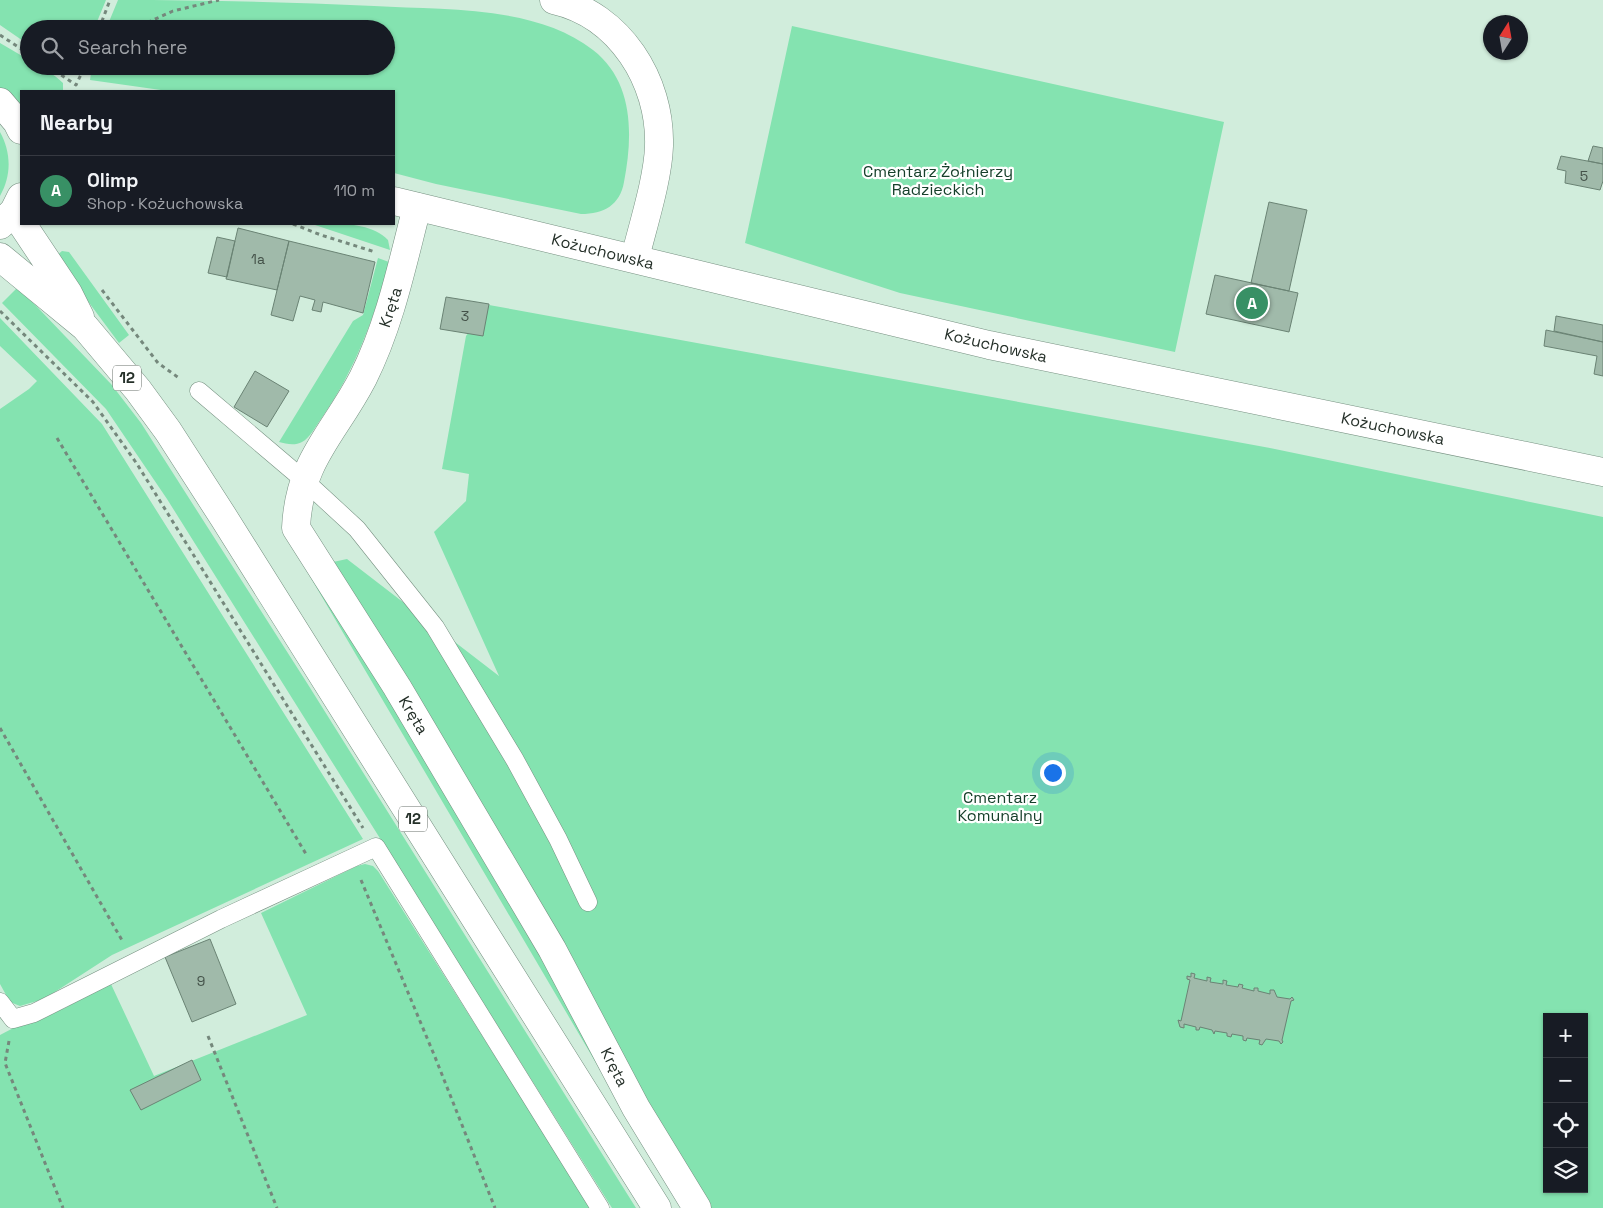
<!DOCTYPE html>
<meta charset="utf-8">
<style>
:root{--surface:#171b24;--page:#20242c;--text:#f1f3f6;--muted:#9ea1a6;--line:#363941;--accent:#389065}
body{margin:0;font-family:"Space Grotesk",sans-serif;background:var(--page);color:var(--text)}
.controls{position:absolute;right:15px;bottom:15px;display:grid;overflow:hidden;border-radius:0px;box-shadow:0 1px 4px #0004}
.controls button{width:45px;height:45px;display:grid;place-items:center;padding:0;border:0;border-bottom:1px solid var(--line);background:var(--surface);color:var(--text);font:25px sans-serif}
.compass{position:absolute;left:1483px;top:15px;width:45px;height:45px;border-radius:50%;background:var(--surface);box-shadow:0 1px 4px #0004;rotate:11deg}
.you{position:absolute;left:1052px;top:772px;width:18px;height:18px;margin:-12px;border:4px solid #fff;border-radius:50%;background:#1a73e8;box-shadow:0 0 0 8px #1a73e833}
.badge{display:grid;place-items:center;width:32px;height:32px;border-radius:50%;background:var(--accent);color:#fff;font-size:16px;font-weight:700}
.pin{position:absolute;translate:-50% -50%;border:2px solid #fff;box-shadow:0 1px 5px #0006}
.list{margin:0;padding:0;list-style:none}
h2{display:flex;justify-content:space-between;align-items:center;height:65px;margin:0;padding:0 20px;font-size:21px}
h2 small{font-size:16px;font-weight:400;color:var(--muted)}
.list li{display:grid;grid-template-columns:32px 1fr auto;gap:15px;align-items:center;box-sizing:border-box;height:70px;padding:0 20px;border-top:1px solid var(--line)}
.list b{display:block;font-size:19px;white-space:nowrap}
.list p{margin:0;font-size:16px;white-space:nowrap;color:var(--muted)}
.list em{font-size:16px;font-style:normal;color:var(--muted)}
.icon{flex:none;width:28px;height:28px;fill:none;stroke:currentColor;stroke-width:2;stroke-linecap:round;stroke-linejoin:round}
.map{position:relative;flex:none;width:1603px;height:1208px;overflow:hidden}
.search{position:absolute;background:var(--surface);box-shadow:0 1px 4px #0004;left:20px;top:20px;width:375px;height:55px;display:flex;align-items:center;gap:12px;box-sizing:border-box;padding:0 18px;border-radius:28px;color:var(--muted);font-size:19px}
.panel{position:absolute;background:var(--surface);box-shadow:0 1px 4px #0004;left:20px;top:90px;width:375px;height:135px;border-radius:0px}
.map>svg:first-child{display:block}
.green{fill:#84e3b0;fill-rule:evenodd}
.building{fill:#a0baaa;stroke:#6a8374}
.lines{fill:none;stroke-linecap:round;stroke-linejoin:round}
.lane-casing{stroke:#769081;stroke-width:19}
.street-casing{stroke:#769081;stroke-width:29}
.secondary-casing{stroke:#769081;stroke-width:29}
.primary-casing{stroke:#769081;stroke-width:29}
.path{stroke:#75887c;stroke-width:3;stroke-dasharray:4 4;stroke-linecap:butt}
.lane{stroke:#fff;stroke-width:18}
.street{stroke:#fff;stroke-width:28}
.secondary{stroke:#fff;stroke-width:28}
.primary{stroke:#fff;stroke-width:28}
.labels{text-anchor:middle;stroke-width:4.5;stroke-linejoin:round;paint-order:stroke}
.number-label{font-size:14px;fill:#445249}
.shield{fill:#fff;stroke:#666e69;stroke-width:1}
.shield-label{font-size:15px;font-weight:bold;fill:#253029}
.park-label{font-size:16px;fill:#16402b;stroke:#fff}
.street-label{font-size:16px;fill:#253029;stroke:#fff}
</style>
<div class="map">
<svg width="1603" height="1208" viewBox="0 0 1603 1208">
<rect width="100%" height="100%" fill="#d1eddc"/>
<!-- green -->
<path class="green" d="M0,0h106l-12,29h-65v16l-29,-20z
M118,0c86,0 171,2 256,6 69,4 162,-1 219,44 41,32 40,85 31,132 -4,23 -20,32 -43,32l-145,-30 -42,-11v-82h-226l-78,-11 2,-14h294v-37h-280z
M792,26l432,96 -49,230 -275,-59 -155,-50z
M0,43l29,17v6c12,0 25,8 34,17v8h-42v13l-21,-15z
M0,132c11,20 12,43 0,64z
M312,224c24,0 57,-3 76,16l2,10z
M62,251l7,1 60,83 -10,8 -64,-86z
M378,258l11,4c-14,55 -35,110 -68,157 -6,8 -11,19 -19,23 -7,4 -16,2 -23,0l74,-121 10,-6z
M18,287l93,97 30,39 166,260 329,525h-24l-445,-709 -61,-90 -104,-106z
M489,305l781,143 333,69v691h-904l-93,-128 -301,-512 42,-9 152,117 -65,-144 32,-31 3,-27 -27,-5 24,-133zM1547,1017h37v172h-37z
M0,318l102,106 261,415 -251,116 -68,44 -24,7 -10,-4 -10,-18v-575l29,-20 8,-8 -37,-35z
M365,864l8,2 5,5 213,337h-591v-173l21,-11 44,-16 45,-26 44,94 153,-61 -46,-102 96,-47z"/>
<!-- building -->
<path class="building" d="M1593,146l10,2v16l-15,-3z
M1561,156l42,8v17l-3,9 -35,-7 1,-12 -9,-2z
M1269,202l38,8 -18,81 -38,-8z
M238,228l51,13 -12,49 -51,-11z
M217,237l18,4 -8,36 -19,-4z
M289,241l86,21 -12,51 -40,-11 -2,10 -9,-2 3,-10 -15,-4 -7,25 -22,-6z
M1215,275l83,18 -9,39 -83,-18z
M446,297l43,7 -6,32 -43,-7z
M1556,316l47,9v17l-49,-11z
M1546,330l57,12v34l-9,-2 3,-18 -53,-10z
M255,371l34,20 -22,36 -33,-20z
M210,939l26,65 -44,18 -27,-65z
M1191,973l4,1 -1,4 13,3v-4l4,1 -1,4 13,2v-4l4,1 -1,4 12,2 1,-3 4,1 -1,3 12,3v-3h4v3l12,3v-4h4l3,7 13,2 2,-2 2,3 -3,1 -9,39 1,2 -2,2 -2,-3 -13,-2 -4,6 -3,-1 1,-4 -13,-2 -1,3 -3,-1v-4l-11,-2 -1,3 -4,-1v-3l-12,-2 -1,3 -2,-4 -12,-3 -1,3h-3v-3l-12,-3v4l-4,-1 -2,-7 3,1 9,-41 -3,-1v-3l4,1z
M192,1060l9,20 -60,30 -11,-20z"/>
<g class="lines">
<defs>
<path id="lane" d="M199,391l106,90 52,48 78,98 80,133 43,79 30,63
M0,1002l13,17 21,-6 187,-94 155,-72 224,361"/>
<path id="street" d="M554,0c66,15 107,81 105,146 -1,33 -16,79 -24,112
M417,207c-15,58 -27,117 -54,171 -29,56 -64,82 -67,150l101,159 103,174 52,88 84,159 61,100"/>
<path id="secondary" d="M394,201l595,144 614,127"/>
<path id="primary" d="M0,102l17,20 4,8
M22,224l46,69 12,24
M0,225l14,-14 7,-14
M0,257l85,70 53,63 30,41 56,87 433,690"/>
</defs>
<!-- lane casing -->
<use href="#lane" class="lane-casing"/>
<!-- street casing -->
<use href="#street" class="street-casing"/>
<!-- secondary casing -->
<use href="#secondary" class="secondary-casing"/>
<!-- primary casing -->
<use href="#primary" class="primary-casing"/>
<!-- path -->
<path class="path" d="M99,29l11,-29
M133,29l40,-18 46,-11
M0,35l29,19
M48,66l28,19 9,-19
M293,224l28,11 54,17
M102,290l56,73 21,15
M0,311l93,91 44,62 226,364
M57,438l249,416
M0,728l123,214
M361,880l74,177 60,151
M208,1036l69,172
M9,1041l-4,22 58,145"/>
<!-- lane -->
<use href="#lane" class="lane"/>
<!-- street -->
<use href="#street" class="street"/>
<!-- secondary -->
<use href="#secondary" class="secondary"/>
<!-- primary -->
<use href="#primary" class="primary"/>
</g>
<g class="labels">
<!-- number labels -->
<g class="number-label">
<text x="1584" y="181">5</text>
<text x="258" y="264">1a</text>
<text x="465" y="321">3</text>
<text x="201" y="986">9</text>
</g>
<!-- shield labels -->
<g class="shield">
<rect x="113" y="365.5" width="28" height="25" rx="4"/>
<rect x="399" y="806.5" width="28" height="25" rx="4"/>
</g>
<g class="shield-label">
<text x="127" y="383">12</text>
<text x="413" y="824">12</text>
</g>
<!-- park labels -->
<g class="park-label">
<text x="938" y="177">Cmentarz Żołnierzy<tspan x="938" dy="18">Radzieckich</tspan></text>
<text x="1000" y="803">Cmentarz<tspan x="1000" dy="18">Komunalny</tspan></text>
</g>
<!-- street labels -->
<g class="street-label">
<text transform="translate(603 251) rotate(14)" y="6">Kożuchowska</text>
<text transform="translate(390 307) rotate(-72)" y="6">Kręta</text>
<text transform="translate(996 345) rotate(13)" y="6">Kożuchowska</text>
<text transform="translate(1393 428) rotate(12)" y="6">Kożuchowska</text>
<text transform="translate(414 715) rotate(59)" y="6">Kręta</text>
<text transform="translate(615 1067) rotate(63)" y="6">Kręta</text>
</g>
</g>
</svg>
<div class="controls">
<button>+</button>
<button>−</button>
<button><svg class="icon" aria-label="locate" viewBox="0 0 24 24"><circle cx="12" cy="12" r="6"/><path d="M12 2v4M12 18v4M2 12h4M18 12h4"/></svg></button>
<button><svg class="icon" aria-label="layers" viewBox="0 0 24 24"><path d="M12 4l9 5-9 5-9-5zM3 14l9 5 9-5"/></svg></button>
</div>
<svg class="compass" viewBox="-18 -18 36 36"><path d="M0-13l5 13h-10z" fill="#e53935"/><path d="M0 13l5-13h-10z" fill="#9ea1a6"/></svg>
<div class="you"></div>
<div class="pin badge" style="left:1252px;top:303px">A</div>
<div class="search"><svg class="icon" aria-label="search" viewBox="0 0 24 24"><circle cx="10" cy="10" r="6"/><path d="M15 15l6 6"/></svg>Search here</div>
<section class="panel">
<h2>Nearby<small></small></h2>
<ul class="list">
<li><span class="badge">A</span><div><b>Olimp</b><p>Shop · Kożuchowska</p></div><em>110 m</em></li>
</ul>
</section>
</div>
